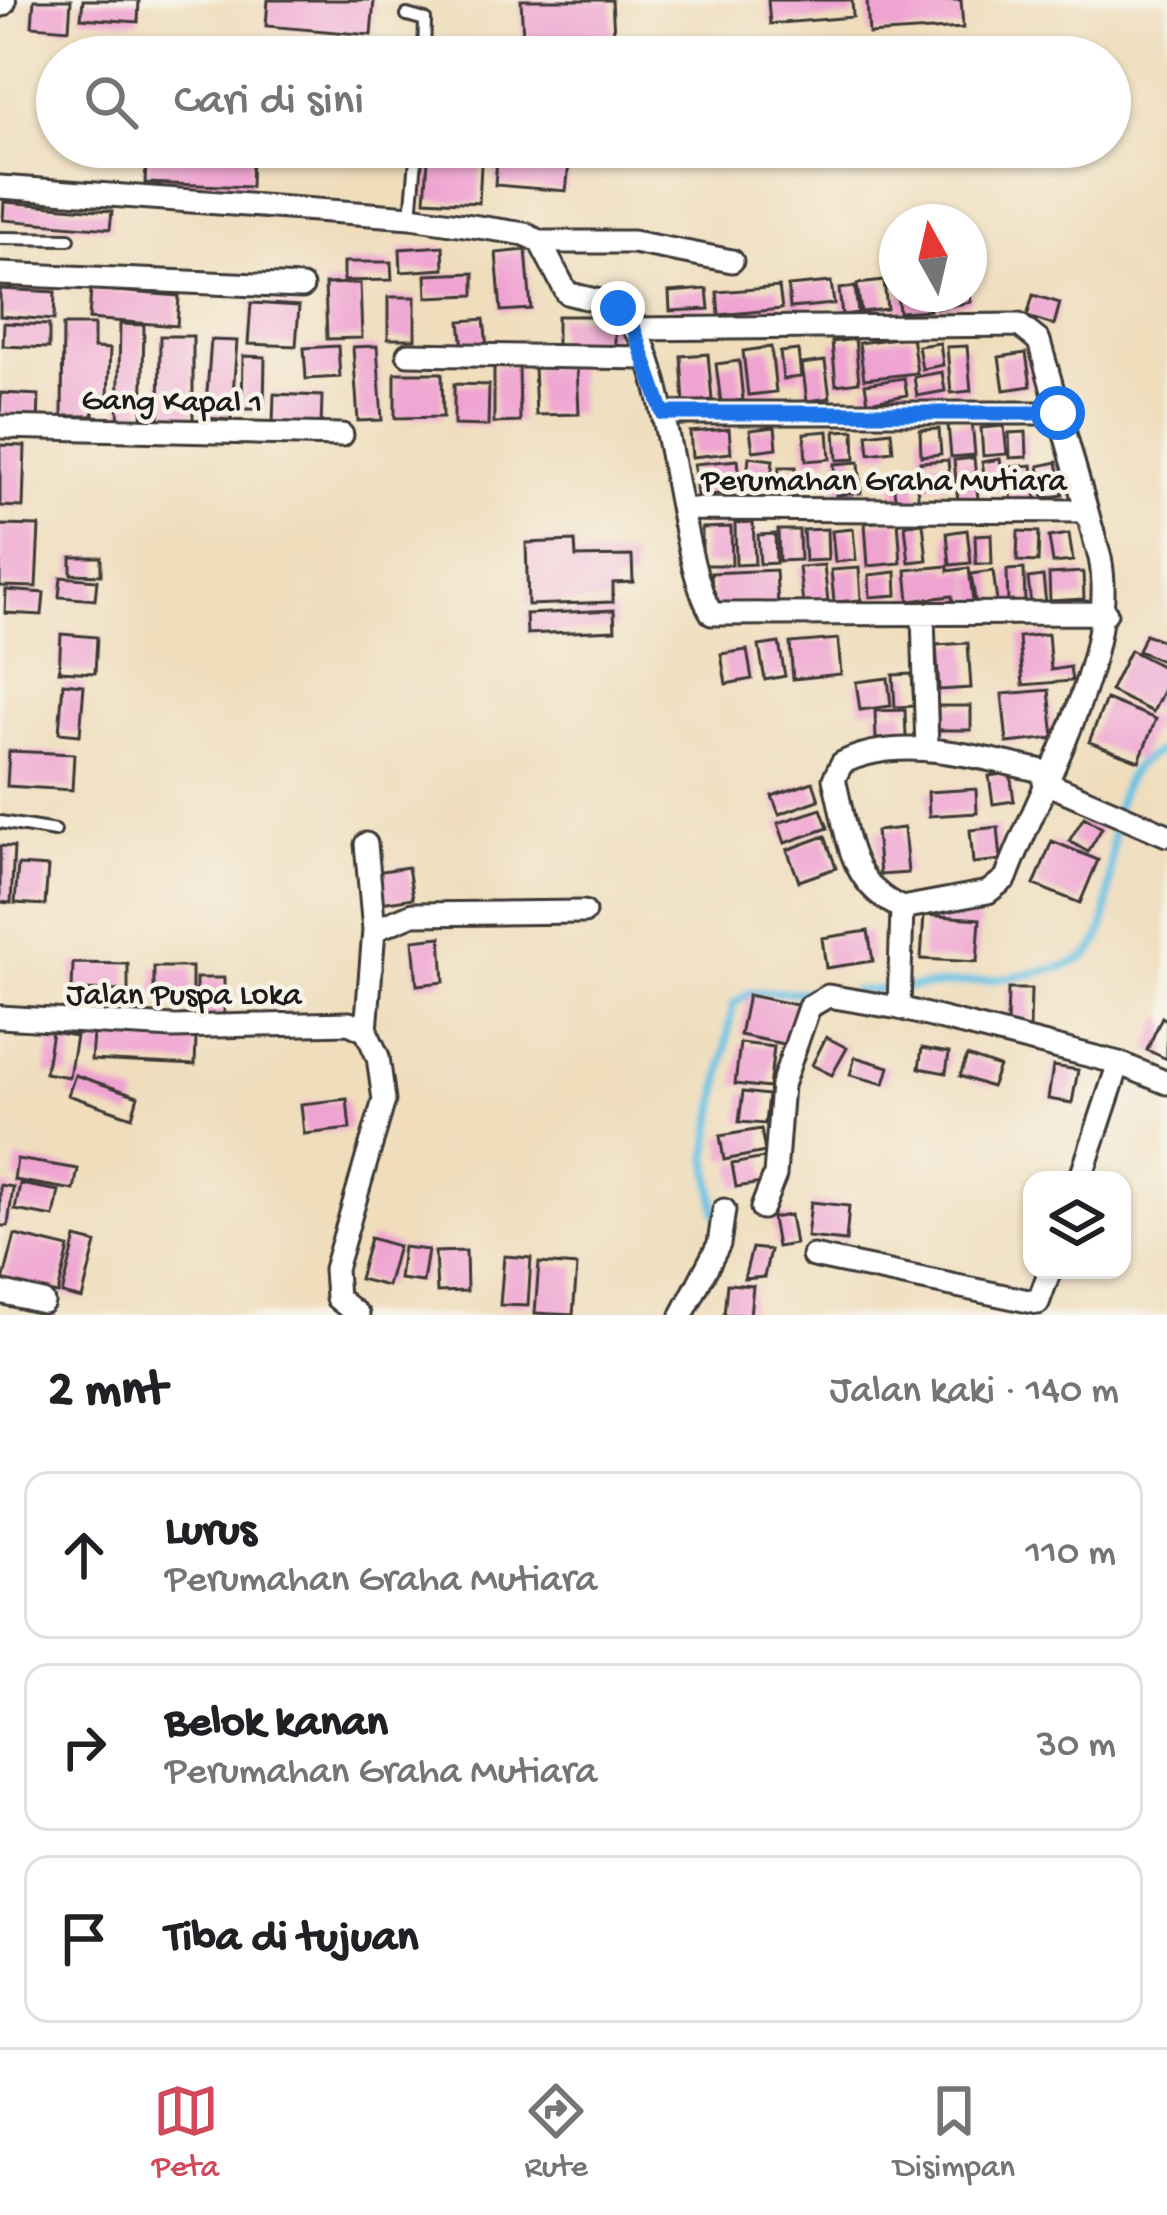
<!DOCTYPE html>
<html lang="id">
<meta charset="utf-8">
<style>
:root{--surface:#fff;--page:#f2f2f2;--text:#202124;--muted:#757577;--line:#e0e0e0;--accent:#d1495b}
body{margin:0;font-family:"Gochi Hand",sans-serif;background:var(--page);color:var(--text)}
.controls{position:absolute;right:36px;bottom:36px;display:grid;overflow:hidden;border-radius:24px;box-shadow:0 3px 9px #0004}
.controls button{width:108px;height:108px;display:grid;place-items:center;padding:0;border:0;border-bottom:3px solid var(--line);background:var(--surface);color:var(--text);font:60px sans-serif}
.compass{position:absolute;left:879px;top:204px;width:108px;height:108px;border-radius:50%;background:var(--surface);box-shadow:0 3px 9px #0004;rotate:352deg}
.stop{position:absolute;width:36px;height:36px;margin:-27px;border:9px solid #1a73e8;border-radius:50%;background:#fff}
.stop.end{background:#1a73e8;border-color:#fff;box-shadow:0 3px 12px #0008}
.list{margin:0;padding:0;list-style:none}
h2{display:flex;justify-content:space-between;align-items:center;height:156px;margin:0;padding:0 48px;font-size:51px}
h2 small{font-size:39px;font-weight:400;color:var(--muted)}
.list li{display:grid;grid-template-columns:78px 1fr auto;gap:36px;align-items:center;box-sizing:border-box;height:168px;margin:0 24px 24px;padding:0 24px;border:3px solid var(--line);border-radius:24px}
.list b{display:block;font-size:45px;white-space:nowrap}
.list p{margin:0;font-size:39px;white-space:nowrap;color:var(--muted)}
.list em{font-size:39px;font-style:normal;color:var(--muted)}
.icon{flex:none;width:66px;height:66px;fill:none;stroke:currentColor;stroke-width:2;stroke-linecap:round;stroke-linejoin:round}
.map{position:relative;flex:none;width:1167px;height:1315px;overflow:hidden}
.search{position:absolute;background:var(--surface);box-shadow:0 3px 9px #0004;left:36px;right:36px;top:36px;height:132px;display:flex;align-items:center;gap:30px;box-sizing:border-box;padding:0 42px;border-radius:66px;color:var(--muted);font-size:45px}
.sheet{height:732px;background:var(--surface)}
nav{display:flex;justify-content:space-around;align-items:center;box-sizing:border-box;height:168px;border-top:3px solid var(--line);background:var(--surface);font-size:33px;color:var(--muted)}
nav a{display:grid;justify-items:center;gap:6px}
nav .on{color:var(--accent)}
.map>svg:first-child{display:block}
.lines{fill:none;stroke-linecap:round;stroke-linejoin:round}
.stream{stroke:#64c0e2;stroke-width:8}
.building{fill:#efa3d1}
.lane-casing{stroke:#3c3934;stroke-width:16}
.street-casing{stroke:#3c3934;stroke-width:27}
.secondary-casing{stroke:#3c3934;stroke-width:36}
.lane{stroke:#fff;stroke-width:10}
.street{stroke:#fff;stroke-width:21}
.secondary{stroke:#fff;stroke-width:30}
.route{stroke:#1a73e8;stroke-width:15}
.labels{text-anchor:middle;stroke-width:9;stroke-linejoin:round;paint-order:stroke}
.street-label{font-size:33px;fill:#1c1c1c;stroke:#f7f3e8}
</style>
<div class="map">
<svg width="1167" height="1315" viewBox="0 0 1167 1315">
<rect width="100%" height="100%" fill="#f7f3e8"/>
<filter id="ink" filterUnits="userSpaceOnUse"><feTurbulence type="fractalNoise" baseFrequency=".00833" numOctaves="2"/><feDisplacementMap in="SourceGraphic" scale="24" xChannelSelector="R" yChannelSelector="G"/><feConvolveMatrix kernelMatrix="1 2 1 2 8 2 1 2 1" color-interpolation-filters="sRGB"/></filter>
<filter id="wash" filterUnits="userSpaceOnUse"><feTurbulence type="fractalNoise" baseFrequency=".004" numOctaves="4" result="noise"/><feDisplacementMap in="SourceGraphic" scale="48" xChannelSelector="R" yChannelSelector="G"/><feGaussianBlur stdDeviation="2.7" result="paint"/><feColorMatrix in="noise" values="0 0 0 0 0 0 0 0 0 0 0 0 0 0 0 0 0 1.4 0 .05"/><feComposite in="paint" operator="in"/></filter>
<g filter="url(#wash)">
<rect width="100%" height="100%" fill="#efddbc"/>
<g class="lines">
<!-- stream -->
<path class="stream" d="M853,991c45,-3 209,-11 236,-37 42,-39 -6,-189 78,-204
M716,1213l-8,-58 25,-151 18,-12h70"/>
</g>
<g id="blocks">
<!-- building -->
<path class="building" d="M34,0h37l-2,29 -37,-3z
M83,0h56l-1,22 -57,-4z
M268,0h106l-3,35 -105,-9z
M521,0h91l2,35 -91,3z
M768,0h84l1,17 -83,7z
M867,0h94l2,28 -94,6z
M147,147l105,5 -1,35 -106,-4z
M429,147h53l-3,56 -54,-3z
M497,159l72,6 -3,26 -71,-6z
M4,202l108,9 -2,18 -107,-9z
M443,246l1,23 -43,3 -1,-23z
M526,250l5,59 -30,2 -5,-58z
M344,262h47l1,18 -48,1z
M474,273v22l-47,2 -1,-22z
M884,281l3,28 -26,3 -4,-28z
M831,282l3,22 -44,4 -2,-22z
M360,283l2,55 -35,1 -2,-55z
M779,287l3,22 -63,6 -2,-23z
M855,287l3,26 -16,2 -3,-26z
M0,289l55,3 -1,28 -54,-4z
M91,289l88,7 -2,30 -88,-7z
M707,289l2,20 -39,2 -1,-19z
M897,294h32l1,16 -31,2z
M935,294h35l1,8 -34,6z
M1033,295l27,8 -6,22 -27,-8z
M388,297h27v42h-27z
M251,303l48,3 -3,40 -48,-2z
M557,316h58v34h-58z
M484,319l3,27 -24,3 -3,-28z
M4,323l45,2v23l-46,-2z
M120,324l24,1 -2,103h-24z
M63,325h31v23l16,1 -2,47 -15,-1v21h-31z
M160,336h33v93h-34z
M912,336l5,37 -53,6 -5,-36z
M855,339l4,43 -23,3 -4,-43z
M211,340l26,1 -6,79 -26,-2z
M940,343l3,22 -21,4 -4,-23z
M338,346l2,31 -34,2 -2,-31z
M377,346l5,74 -24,1 -5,-74z
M967,346l4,45 -20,2 -4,-46z
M771,347l5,45 -28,3 -5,-44z
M798,350l3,27 -18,2 -3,-27z
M1026,353l5,33 -27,4 -5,-33z
M708,354l4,46 -28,3 -3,-47z
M243,356l22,1 -1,52h-22z
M739,361l4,39 -22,3 -5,-39z
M825,361l5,37 -23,3 -5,-37z
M494,365h25l1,57 -26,1z
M577,365l2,49 -43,1 -2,-48z
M942,372l3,19 -28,5 -3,-19z
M395,373h47l1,44 -48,1z
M904,378l3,17 -39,7 -3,-18z
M454,384l35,1 -1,41 -34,-1z
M1,393l38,2 -1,29 -38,-2z
M274,394l48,2 -1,30 -48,-1z
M972,421l3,34 -24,2 -3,-33z
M1004,426l3,28 -24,2 -2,-28z
M775,427l2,21 -24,3 -3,-21z
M729,429l2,24 -39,4 -2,-25z
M939,429l2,25 -20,2 -1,-26z
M854,430l1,29 -18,1 -2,-29z
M828,431l2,28 -24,2 -2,-28z
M891,431l2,20 -24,3 -2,-20z
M1026,432l1,25 -17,1 -1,-25z
M0,445l25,1 -2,61 -23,-1z
M749,457l24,3 -2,19 -24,-2z
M974,458l4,41 -20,2 -4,-41z
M1000,459l5,28 -18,3 -5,-28z
M738,460l3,32 -44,4 -3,-32z
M948,460l2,23 -28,3 -2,-24z
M859,462l2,31 -25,2 -2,-31z
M1057,462l6,33 -19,3 -5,-32z
M1032,465l4,35 -24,2 -4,-35z
M779,467h17l-1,26h-17z
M915,470l4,33 -23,2 -4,-33z
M898,520l3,43 -33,3 -3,-43z
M753,522l2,42 -19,1 -1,-42z
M923,523l4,37 -18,2 -4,-37z
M0,525l39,1 -3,61 -36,-1z
M731,527l1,38h-30v-37z
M827,529l1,31 -23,1 -2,-31z
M853,529l3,31 -21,2 -3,-31z
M778,530h21l1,30 -21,1z
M967,530l4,33 -21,2 -3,-32z
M1018,531l21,1 -1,30 -21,-1z
M775,534l1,29 -16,1 -2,-29z
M991,534l1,30h-16l-1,-29z
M1069,534l4,27 -20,2 -4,-26z
M575,541l1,16 56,-1 1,26 -20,1v19l-85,3 -2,-62z
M71,557h30v18l-30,-1z
M824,565l4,37 -25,3 -4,-38z
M948,566v5l21,-3 4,33 -20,2 -1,-7 -43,5 -3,-31z
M859,568l2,32 -27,2 -3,-32z
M1024,569l1,36 -17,1 -1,-36z
M776,570l2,36 -65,3 -2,-36z
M993,571l4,31 -21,3 -5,-31z
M896,572l1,23 -27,2 -1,-22z
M1083,572l1,27 -34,2 -1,-27z
M1043,576l3,28 -15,1 -3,-27z
M61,577l36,3 -2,20 -36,-3z
M6,590l38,3 -2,22 -37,-2z
M614,610l1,20 -88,4 -1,-20z
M61,634l36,3 -2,36 -36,-2z
M1048,634l3,36 19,-3 2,14 -49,4 -4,-48z
M1145,634l22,8v21l-29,-12z
M838,639l3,35 -48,5 -3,-36z
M779,643l6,33 -20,4 -6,-34z
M968,643l3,45 -32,2 -3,-45z
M747,650l5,29 -26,5 -5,-30z
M1130,650l37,19v14l-14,29 -43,-21z
M912,674l2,32 -19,1 -2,-32z
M888,678l3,28 -31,4 -4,-28z
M63,683l21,2 -4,50 -21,-2z
M1049,690l5,48 -47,5 -5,-49z
M1106,699l50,20 -17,42 -50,-19z
M938,706h33v24h-33z
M905,710l1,28 -30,1 -1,-28z
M9,751l65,3 -2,36 -65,-4z
M1010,773l4,28 -21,3 -4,-28z
M813,782l6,18 -40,14 -7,-18z
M976,789l1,24 -48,3 -1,-24z
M821,809l7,19 -43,15 -7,-20z
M1084,817l18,11 -14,24 -19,-11z
M998,827l3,33 -28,3 -3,-33z
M904,828l4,45 -28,2 -4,-44z
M825,836l11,32 -37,13 -12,-31z
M1052,841l46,19 -18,43 -46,-18z
M0,846l14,1 -3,56 -11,-1z
M18,865l30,2 -3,38 -30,-2z
M408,867l5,31 -32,5 -5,-31z
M924,915l56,4 -3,43 -56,-3z
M868,931l5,30 -47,7 -4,-30z
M441,937l3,45 -27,3 -4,-45z
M73,963l55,1v27l-56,-1z
M154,967h38v28h-38z
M196,978h28v45l-28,-1z
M1008,989h23l-1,40 -23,-1z
M748,995l53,11 -8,40 -53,-11z
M1162,1017l5,3v39l-20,-9z
M52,1032l24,4 -7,41 -24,-4z
M93,1034l103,4 -1,27 -104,-5z
M826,1037l21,11 -15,27 -20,-10z
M740,1043l34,4 -5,41 -34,-4z
M922,1048l27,5 -3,20 -27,-5z
M967,1056l32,11 -8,20 -31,-11z
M855,1057l34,10 -5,17 -34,-9z
M1053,1066l25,4 -6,33 -24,-4z
M75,1075l63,21 -6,21 -64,-22z
M743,1092l25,3 -3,29 -26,-2z
M347,1099l3,30 -46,5 -3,-30z
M761,1129l4,23 -41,8 -4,-24z
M764,1158l4,24 -32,5 -4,-23z
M17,1159l61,10 -4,21 -60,-10z
M20,1184l39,7 -5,26 -39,-7z
M0,1185l13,2 -5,39h-8z
M811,1202l38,4 -3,35 -39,-4z
M790,1215l5,29 -18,3 -5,-29z
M15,1235l54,13 -11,46 -55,-12z
M76,1238l20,5 -14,56 -20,-5z
M370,1238l28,8 -11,40 -28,-7z
M403,1247l25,3 -5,32 -24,-3z
M752,1248l18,2 -6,27 -20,2z
M466,1251l1,40 -30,1 -2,-40z
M504,1256l27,2 -3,48 -28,-1z
M539,1263l38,3 -4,49 -38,-2z
M727,1284l26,2 -3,29h-26z"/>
</g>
</g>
<g filter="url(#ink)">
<use href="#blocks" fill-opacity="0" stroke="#3c3934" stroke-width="3"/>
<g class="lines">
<defs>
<path id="lane" d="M407,15l18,5 -1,37
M411,217l6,-70
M0,238l69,1
M0,822l55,9"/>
<path id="street" d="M0,187l411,30 114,17 15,8 27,51c16,5 39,7 53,17 50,35 56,249 92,304l394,-1
M540,242h93l99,19
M0,274l302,13
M634,329l385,-4 20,16 61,217c20,97 -60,228 -94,320l-18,14 -86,16 -3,100
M408,354l237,4
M663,413h395
M0,427l342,8
M684,509l401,2
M923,615l4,135
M1044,782l123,53
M366,844l8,86
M902,908c-55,-24 -54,-75 -68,-129l8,-16c61,-31 142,-3 206,9
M0,1017l173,10 176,-4 17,8
M1119,1063l48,20
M762,1208l13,-33 7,-90 27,-78 19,-11 71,12 220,55 -39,117
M813,1256l225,47 12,-33
M0,1292l43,10
M358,1315l-21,-17 -2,-29 49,-169 -6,-43 -12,-26 8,-101 39,-16 171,-2
M682,1315l37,-71 5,-34"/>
<path id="secondary" d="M0,1v-1"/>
</defs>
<!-- lane casing -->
<use href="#lane" class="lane-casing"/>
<!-- street casing -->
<use href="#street" class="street-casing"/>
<!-- secondary casing -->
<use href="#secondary" class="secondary-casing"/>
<!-- lane -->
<use href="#lane" class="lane"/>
<!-- street -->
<use href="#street" class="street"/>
<!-- secondary -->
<use href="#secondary" class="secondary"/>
</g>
</g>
<g class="lines" filter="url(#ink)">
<!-- route -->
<path class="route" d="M618,308l16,21 29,84h395"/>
</g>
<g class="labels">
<!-- street labels -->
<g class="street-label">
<text transform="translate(172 398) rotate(1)" y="12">Gang Kapal 1</text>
<text x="884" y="489">Perumahan Graha Mutiara</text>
<text x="184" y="1003">Jalan Puspa Loka</text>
</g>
</g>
</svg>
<div class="controls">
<button><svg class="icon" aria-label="layers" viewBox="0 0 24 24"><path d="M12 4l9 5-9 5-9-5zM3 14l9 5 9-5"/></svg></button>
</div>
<svg class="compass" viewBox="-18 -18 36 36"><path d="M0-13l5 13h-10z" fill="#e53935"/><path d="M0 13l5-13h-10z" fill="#757577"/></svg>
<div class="stop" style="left:1058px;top:413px"></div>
<div class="stop end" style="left:618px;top:308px"></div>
<div class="search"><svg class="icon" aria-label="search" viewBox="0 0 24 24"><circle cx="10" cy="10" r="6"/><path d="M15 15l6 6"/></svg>Cari di sini</div>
</div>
<section class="sheet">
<h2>2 mnt<small>Jalan kaki · 140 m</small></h2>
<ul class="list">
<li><svg class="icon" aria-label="ahead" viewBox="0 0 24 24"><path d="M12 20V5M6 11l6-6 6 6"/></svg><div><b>Lurus</b><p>Perumahan Graha Mutiara</p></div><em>110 m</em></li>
<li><svg class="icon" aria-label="right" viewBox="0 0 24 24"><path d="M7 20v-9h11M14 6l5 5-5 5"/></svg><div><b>Belok kanan</b><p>Perumahan Graha Mutiara</p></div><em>30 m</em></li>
<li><svg class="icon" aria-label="arrive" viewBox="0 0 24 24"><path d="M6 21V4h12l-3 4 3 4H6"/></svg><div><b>Tiba di tujuan</b></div></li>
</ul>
</section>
<nav>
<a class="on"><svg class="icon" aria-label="map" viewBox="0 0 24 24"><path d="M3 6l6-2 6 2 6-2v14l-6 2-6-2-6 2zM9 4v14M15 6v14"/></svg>Peta</a>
<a><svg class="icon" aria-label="directions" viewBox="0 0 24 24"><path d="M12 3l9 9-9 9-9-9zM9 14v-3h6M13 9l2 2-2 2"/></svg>Rute</a>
<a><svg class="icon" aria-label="saved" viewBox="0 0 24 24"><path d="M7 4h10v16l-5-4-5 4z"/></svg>Disimpan</a>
</nav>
